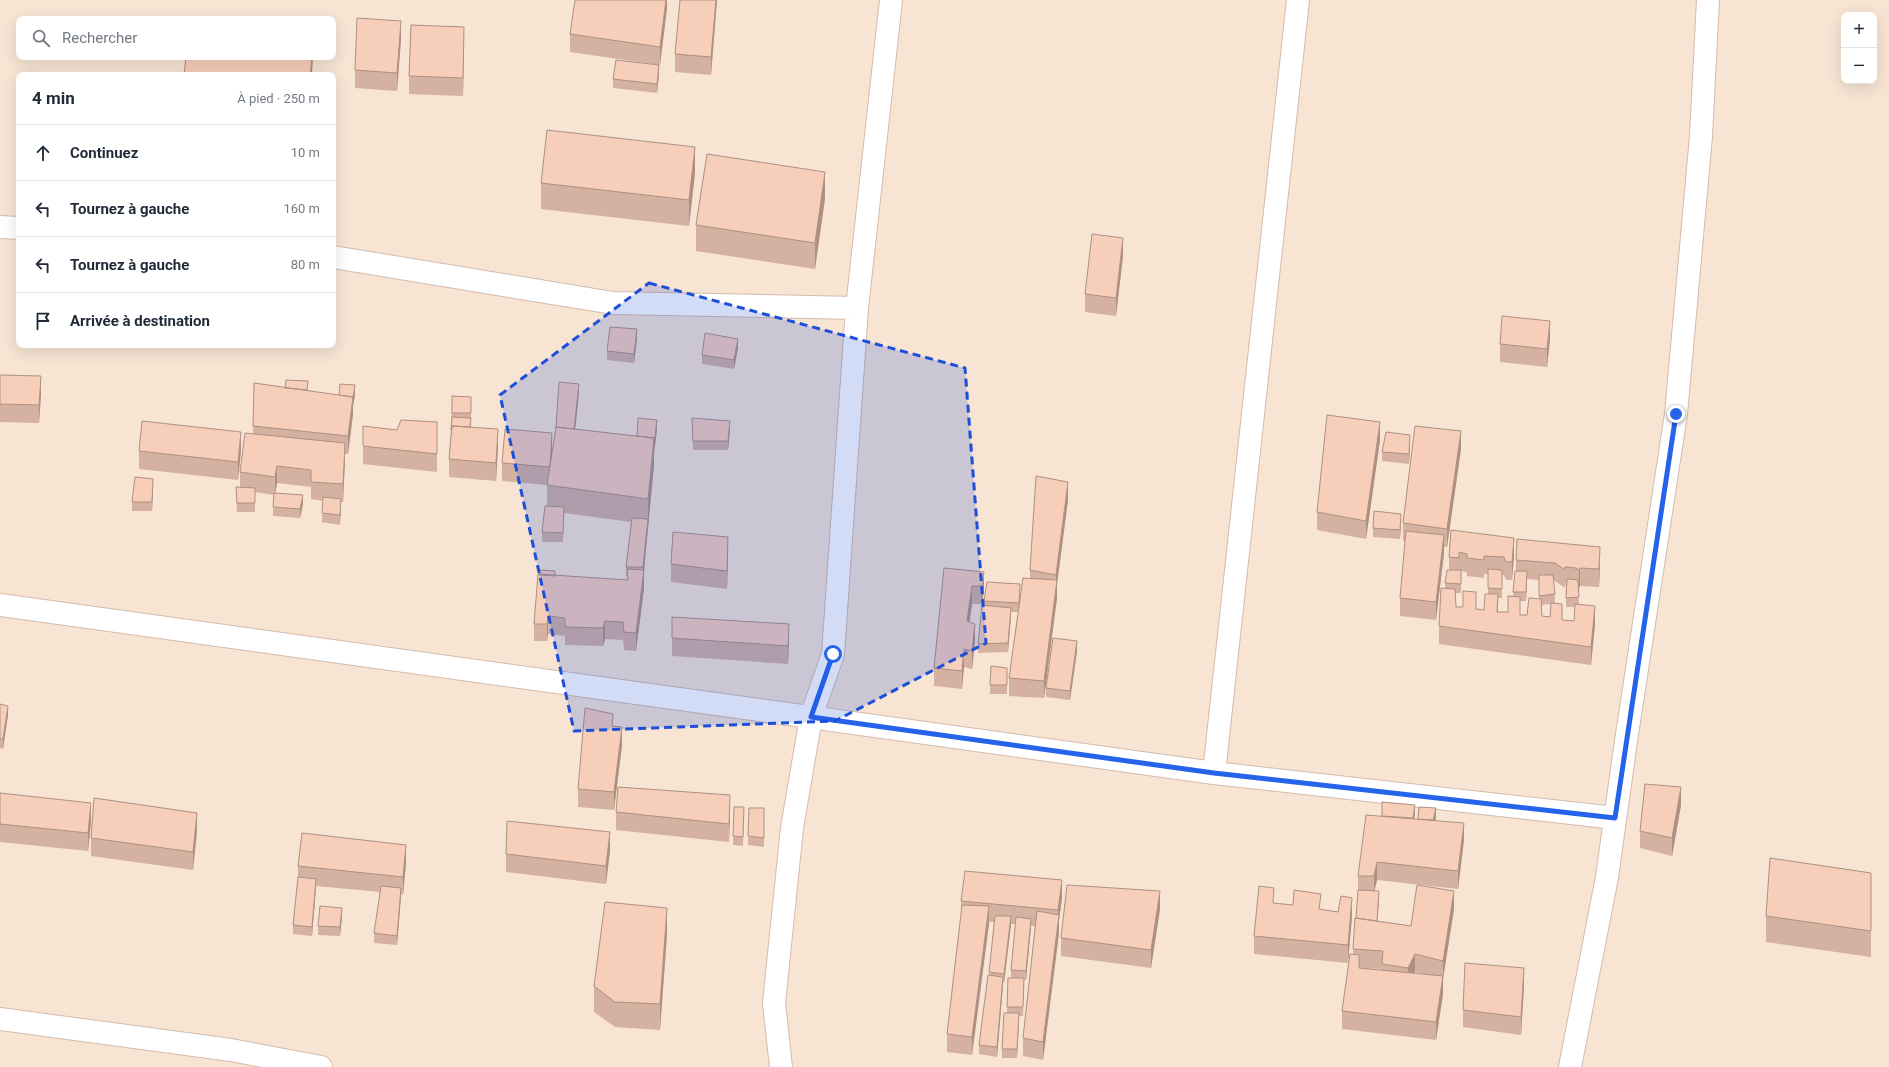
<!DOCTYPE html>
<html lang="fr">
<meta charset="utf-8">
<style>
:root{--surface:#fff;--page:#f2f2f3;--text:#1f2937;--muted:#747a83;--line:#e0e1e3}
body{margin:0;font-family:Roboto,sans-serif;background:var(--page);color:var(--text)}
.controls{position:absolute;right:12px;top:12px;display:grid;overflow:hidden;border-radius:8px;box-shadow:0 4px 16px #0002}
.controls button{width:36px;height:36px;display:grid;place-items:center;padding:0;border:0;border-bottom:1px solid var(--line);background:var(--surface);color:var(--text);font:20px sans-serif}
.stop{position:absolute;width:12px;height:12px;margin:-9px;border:3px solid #2563eb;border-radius:50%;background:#fff}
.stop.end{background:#2563eb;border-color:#fff;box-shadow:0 1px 4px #0008}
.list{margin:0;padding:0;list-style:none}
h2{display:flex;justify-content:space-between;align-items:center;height:52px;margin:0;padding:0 16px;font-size:17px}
h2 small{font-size:13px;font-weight:400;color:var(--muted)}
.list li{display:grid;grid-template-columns:26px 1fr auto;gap:12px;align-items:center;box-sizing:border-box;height:56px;padding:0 16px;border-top:1px solid var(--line)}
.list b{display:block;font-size:15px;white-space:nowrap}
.list em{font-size:13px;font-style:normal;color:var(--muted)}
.icon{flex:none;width:22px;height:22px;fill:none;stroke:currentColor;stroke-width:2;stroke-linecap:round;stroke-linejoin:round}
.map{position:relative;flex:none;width:1889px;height:1067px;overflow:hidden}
.search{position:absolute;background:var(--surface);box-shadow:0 4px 16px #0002;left:16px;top:16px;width:320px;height:44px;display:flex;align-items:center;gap:10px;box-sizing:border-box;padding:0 14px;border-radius:8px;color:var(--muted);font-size:15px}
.panel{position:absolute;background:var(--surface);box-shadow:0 4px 16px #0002;left:16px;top:72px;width:320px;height:276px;border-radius:8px}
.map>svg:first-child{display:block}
.residential{fill:#f7e4d3;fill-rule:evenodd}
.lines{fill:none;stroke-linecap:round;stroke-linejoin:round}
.minor-casing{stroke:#d4bbac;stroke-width:24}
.minor{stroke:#fff;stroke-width:22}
.wall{fill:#d4b1a0;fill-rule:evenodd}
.shaded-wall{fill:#ad9082}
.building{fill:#f7ceba;stroke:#ad9082}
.route{stroke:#2563eb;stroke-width:5}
.marked{fill:#1d4ed8;fill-opacity:0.2;stroke:#1d4ed8;stroke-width:3;stroke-dasharray:8 5;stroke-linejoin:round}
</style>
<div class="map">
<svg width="1889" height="1067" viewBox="0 0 1889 1067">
<rect width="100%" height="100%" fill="#fef3e5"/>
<!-- residential -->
<path class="residential" d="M0,0h1889v1067h-1889zM1844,15h30v66h-30zM19,19h314v38h-314zM19,75h314v270h-314z"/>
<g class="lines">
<defs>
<path id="minor" d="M0,227l19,1
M333,257l280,46 244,5
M0,605l1214,168 401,45
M1214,773l84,-773
M0,1019l231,31 90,17
M781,1067l-7,-64 18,-175 19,-111 22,-63 24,-346 34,-308
M1570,1067l37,-190 19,-136 50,-327 25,-278 7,-136"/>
</defs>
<!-- minor casing -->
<use href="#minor" class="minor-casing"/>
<!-- minor -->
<use href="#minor" class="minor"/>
</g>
<!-- wall -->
<path class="wall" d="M667,0v8l-7,57 -90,-13v-18z
M680,0h37l-6,75 -36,-3v-18z
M401,39l-4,52 -42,-3v-18z
M464,45l-1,51 -54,-2v-18z
M659,74l-2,19 -44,-5v-9z
M695,173l-6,53 -148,-17v-26z
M825,198l-10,71 -119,-18v-26z
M1123,256l-7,60 -31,-4v-18z
M637,339l-3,24 -27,-3v-9z
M1550,339l-3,28 -47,-5v-18z
M738,348l-4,21 -32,-5v-9z
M0,375l41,19 -2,29 -39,-1z
M254,383l85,12h16l-2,11v8l-5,40h-3l-2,48h-2l-1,23 -18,-3 1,-21 -12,-2v-12l-34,-4 -2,10 28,11 -3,14 -27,-2v-9l1,-12 -19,-3v20h-18l-1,-25 4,1v-16l13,-38z
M579,393l-4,36 62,7 20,-7 -3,25v10l-10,107v17l-8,63 -12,-1 -1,-10 -18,-1 -2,7 -38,-1v-9l-17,-2 -1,7h-13v-17l21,-48 72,4v-4h-1v-9l5,-45 -67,-9 -1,29h-21v-10l5,-26v-21l-45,-4v-18l50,-9 4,-27z
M452,396l19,1v30l27,20 -2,34 -47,-4v-18l2,-28z
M692,418l38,12 -2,20h-35z
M437,422v50l-74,-8v-38l34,4z
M1380,440l-14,99 -49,-9v-18z
M1410,444l-1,20 -27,-3v-9z
M1461,449l-14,98h-3v6l-8,67 -36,-4v-18l5,-57h-2v-18z
M241,450l-3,30 -99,-11v-18z
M153,488l-1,23h-20v-9z
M1068,500l-11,84v14l-13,100 -35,-2v-18l9,-66h-7l-3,40 -30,1v-9l6,-39v-4l36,-8v11l10,-25v-9z
M1401,523l-1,16 -27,-2v-9z
M1451,530l63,26 -2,24h-6l-2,-5h-2v23h-4v14h10v-16h5l3,-25v-11l84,4 -1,23 -19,-1 -1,2 -1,-1 1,18 16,19 -4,41 -152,-21v-18l6,-38v-5l4,-13v-13zM1461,571l6,1v4l17,2v-4h4v20l-4,16 -28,-3 -1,-14h6zM1527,579l12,1v19l-12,16h-7v-14h6zM1554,581h1l10,7v-3h1v22h9l-1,14 -12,-1 -7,-17zM1551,604l-1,13 -8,-1 -1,-11z
M728,555l-1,34 -56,-7v-18z
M944,568l40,4v18l-2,14h-10l-3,18 6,20 -3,27 -8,-2 -2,22 -28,-3v-18z
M672,617l117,25 -1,22 -116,-8z
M1077,651l-7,49 -24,-3v-9z
M991,666l16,2v26h-17z
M0,704l8,11 -5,34 -3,-1z
M622,745l-8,65 -36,-3v-18z
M0,793l91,28 -3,30 -88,-9z
M1681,805l-9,51 -32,-8v-17z
M749,808h15v39l-16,-2z
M616,812l114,1 -1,29 -113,-12z
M1415,814l-1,5 22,-1 -1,2 29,20 -6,49 -81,-9 -3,11 5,9 -2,21 34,5 43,-17 -11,70v15l-7,46 -94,-11v-18l11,-56v-6l3,-31 2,-28v-14l24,-60zM1359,968l23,1v1zM1415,972l11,3 -12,-1z
M744,816l-1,30 -10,-1v-9z
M197,831l-4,39 -102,-14v-18z
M610,850l-4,34 -100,-12v-18z
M406,863l-3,32 -2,-1 -4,51 -23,-2v-10l6,-41 -64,-6 -4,50 -19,-2v-9l5,-47v-12z
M1871,873v84l-105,-15v-26z
M1062,898l-3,22v13l-16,127 -20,-4v-18l12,-112h-4l-5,54h-2l-1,36h-4l-2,42h-15v-9l5,-36 1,-35h3v-8l5,-46h-5l-7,59h-1l-6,74 -18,-3v-9l10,-70 5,-53h-5l-17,133 -25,-3v-18l14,-119v-14z
M1274,903l47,6 31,7 -4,47 -94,-9v-18z
M1160,909l-9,59 -90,-12v-18z
M342,917l-2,19 -22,-1v-9z
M667,934l-7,96 -45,-3 -21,-15v-26z
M1524,986l-3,49 -58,-8v-17z"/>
<!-- shaded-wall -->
<path class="shaded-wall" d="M666,0h1v8l-7,57v-18z
M716,0h1l-6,75v-18z
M401,21v18l-4,52v-18z
M464,27v18l-1,51v-18z
M312,57h1l-1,18h-2z
M659,65v9l-2,19v-9z
M695,147v26l-6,53v-26z
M825,172v26l-10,71v-26z
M1123,238v18l-7,60v-18z
M1550,321v18l-3,28v-18z
M637,329v10l-3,24v-9z
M738,339v9l-4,21v-9z
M41,376v18l-2,29v-18z
M579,384v9l-6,57v-9z
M355,385v10l-2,11v8l-5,40v-18l4,-36z
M657,420v9l-3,25v10l-10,107v17l-8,63v-18l7,-59v-7l5,-48v-20z
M730,421v9l-2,20v-9z
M1380,422v18l-14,99v-18z
M498,429v18l-2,34v-18z
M1461,431v18l-14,98v-18z
M241,432v18l-3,30v-18z
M552,433v18l-2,16z
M1410,435v9l-1,20v-10z
M345,443v18l-2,41v-18z
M277,466v17l-2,12v-18z
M153,479v9l-1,23v-9z
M1068,482v18l-11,84v14l-13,100v-17l12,-93v-13z
M303,495v9l-3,14v-9z
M341,499v9l-1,17v-10z
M1401,514v9l-1,16v-9z
M1444,535v18l-8,67v-18z
M728,537v18l-1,34v-18z
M1514,538v18l-2,24v-18z
M1600,547v17l-1,23v-18z
M1580,568v18l-1,2v-18z
M1527,571v9l-1,21v-9z
M984,572v18l-2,14v-18z
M972,586v18l-5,35v-18z
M1498,594v18h-1z
M1595,606v18l-4,41v-18z
M1011,608v9l-3,35v-9z
M548,616v18l-1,7v-17z
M605,621v18l-2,7v-18z
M789,624v18l-1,22v-18z
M975,624v18l-3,27v-18z
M1077,641v10l-7,49v-9z
M964,649v18l-2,22v-18z
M8,706v9l-5,34v-10z
M622,727v18l-8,65v-18z
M1681,787v18l-9,51v-18z
M730,795v18l-1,29v-18z
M91,803v18l-3,30v-18z
M1415,805v9l-3,19v-9z
M1436,808v10l-3,14v-9z
M197,813v18l-4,39v-18z
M1464,823v17l-6,49v-18z
M610,832v18l-4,34v-18z
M406,845v18l-3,32v-18z
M1377,862v18l-3,13v-17z
M316,879v9l-4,48v-9z
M1062,880v18l-3,22v13l-16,127v-18l15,-118v-14z
M401,888v9l-4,48v-9z
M1160,891v18l-9,59v-18z
M1379,891v9l-3,33v-9z
M1454,891v18l-11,70v15l-7,46v-18l7,-46v-15z
M1352,898v18l-4,47v-18z
M989,906v18l-17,131v-18z
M342,908v9l-2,19v-9z
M667,908v26l-7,96v-26z
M1011,916v9l-7,58v-9z
M1031,919v9l-5,52v-9z
M1415,954v18l-7,14v-18z
M1524,968v18l-3,49v-18z
M1003,977v9l-6,71v-10z
M1019,1013v9l-2,36v-9z"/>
<!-- building -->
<path class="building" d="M575,0h91l-6,47 -90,-13z
M680,0h36l-5,57 -36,-3z
M357,18l44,3 -4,52 -42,-3z
M411,25l53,2 -1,51 -54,-2z
M186,57h126l-2,18h-126z
M616,60l43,5 -2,19 -44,-5z
M547,130l148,17 -6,53 -148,-17z
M707,154l118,18 -10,71 -119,-18z
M1092,234l31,4 -7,60 -31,-4z
M1502,316l48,5 -3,28 -47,-5z
M610,327l27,2 -3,25 -27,-3z
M705,333l33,6 -4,21 -32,-5z
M0,375l41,1 -2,29 -39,-1z
M286,380l22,1 -1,9 -22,-2z
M559,382l20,2 -5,45 -18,-2z
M254,383l99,14 -5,39 -95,-10z
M340,384l15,1 -2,13v-1l-14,-2z
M452,396l19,1v16h-19z
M1327,415l53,7 -14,99 -49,-9z
M452,417l19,1 -1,9 -18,-1 -1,4z
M638,418l19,2 -3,25v-7l-17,-2z
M692,418l38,3 -2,20h-35z
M401,420l36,2v32l-74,-8v-20l34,4z
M142,421l99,11 -3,30 -99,-11z
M452,426l46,3 -2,34 -47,-4z
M1415,426l46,5 -14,98 -44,-6z
M556,427l98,11 -6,61 -101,-14z
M505,429l47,4 -2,34 -48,-4z
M1386,432l24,3 -1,19 -27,-2z
M245,433l100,10 -2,41 -32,-2v-12l-34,-4 -2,11 -35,-5z
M1036,476l32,6 -12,93 -26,-5z
M135,477l18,2 -1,23h-20z
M236,487l19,1v15h-18z
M274,493l29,2 -3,14 -27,-2z
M323,497l18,2 -1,16 -18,-2z
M545,506l19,1 -1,26 -21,-1z
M1374,511l27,3 -1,16 -27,-2z
M632,518l16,1 -5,48h-17z
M1451,530l63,8 -2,24h-6l-2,-5 -20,-1v4l-17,-2v-4l-8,-2v6l-10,-1z
M1406,531l38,4 -8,67 -36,-4z
M673,532l55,5 -1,34 -56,-7z
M1517,539l83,8 -1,22 -19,-1 -1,2 -3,-2 -11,-1v3l-10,-7 -39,-3z
M944,568l40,4 -2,14h-10l-5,35 8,3 -3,27 -8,-2 -2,22 -28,-3z
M627,569l17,1 -8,63 -12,-1 -1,-10 -18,-1 -2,7 -38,-1v-9l-17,-2 -1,8h-13l4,-50 90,6z
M1488,569l14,1v19l-14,-1z
M539,570l16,1v5l-16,-1z
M1447,570h14v14l-16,-1z
M1515,571h12l-1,21h-13z
M1539,575h14l2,19 -16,2z
M1023,578l34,2 -13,101 -35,-3z
M1567,579l11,1 1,17 -13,1z
M987,582l33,2 -1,19 -35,-2z
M1441,588l14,1 1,18h7v-16l13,1v17l8,1 1,-16h13l-1,18h11v-16l12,1v18h7l2,-17 12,1 1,17 8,1 1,-14 11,1v16l12,1 1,-17 20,2 -4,41 -152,-21z
M982,605l29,3 -3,35 -30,1z
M672,617l117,7 -1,22 -116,-8z
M1053,638l24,3 -7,50 -24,-3z
M991,666l16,2v17h-17z
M0,704l8,2 -5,33h-3z
M585,708l28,6 -1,12 10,1 -8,65 -36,-3z
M1645,784l36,3 -9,51 -32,-7z
M618,787l112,8 -1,29 -113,-12z
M0,793l91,10 -3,30 -88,-9z
M94,798l103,15 -4,39 -102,-14z
M1382,802l33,3 -2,13 -31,-2z
M734,807h10l-1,30 -10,-1z
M1419,807l17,1 -3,12 -15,-1z
M749,808h15v30l-16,-2z
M1366,815l98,8 -6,48 -81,-9 -3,14h-16z
M507,821l103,11 -4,34 -100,-12z
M302,833l104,12 -3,32 -105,-11z
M1770,858l101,15v58l-105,-15z
M965,871l97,9 -4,30 -97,-9z
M298,877l18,2 -4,48 -19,-2z
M1067,885l93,6 -9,59 -90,-12z
M1417,885l37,6 -11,70 -28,-7 -7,14 -26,-4 1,-13 -30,-2 2,-31 56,8z
M381,886l20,2 -4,48 -23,-3z
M1259,886l15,2 -1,15 20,2 1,-15 27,4 -2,15 19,3 3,-16 11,2 -4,47 -94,-9z
M1358,890l21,1 -2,30 -21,-3z
M605,902l62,6 -7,96 -45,-2 -21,-16z
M962,905l27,1 -17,131 -25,-3z
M320,906l22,2 -2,19 -22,-1z
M1037,911l22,4 -16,127 -20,-4z
M995,916h16l-7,58 -15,-2z
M1016,917l15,2 -5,52 -15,-1z
M1350,954l9,1v13l84,8 -7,46 -94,-11z
M1465,963l59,5 -3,49 -58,-7z
M988,975l15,2 -6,70 -18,-2z
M1008,978h16l-1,29h-16z
M1004,1013h15l-2,36h-15z"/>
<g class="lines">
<!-- route -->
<path class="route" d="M833,654l-22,63 403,56 401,45 61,-404"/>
</g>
<!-- marked area -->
<path class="marked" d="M649,283l316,85 21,275 -151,78 -261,10 -74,-336z"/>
</svg>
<div class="controls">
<button>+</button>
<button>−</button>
</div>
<div class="stop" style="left:833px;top:654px"></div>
<div class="stop end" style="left:1676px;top:414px"></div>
<div class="search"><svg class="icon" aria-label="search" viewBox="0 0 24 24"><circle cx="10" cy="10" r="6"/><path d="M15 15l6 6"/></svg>Rechercher</div>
<section class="panel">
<h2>4 min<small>À pied · 250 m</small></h2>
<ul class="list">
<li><svg class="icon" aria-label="ahead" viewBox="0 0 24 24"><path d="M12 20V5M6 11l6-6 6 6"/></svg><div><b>Continuez</b></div><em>10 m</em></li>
<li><svg class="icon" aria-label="left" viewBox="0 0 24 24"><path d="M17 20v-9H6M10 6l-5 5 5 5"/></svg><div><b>Tournez à gauche</b></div><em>160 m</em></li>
<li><svg class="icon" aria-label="left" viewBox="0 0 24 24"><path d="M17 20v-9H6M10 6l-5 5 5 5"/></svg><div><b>Tournez à gauche</b></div><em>80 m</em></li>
<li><svg class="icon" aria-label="arrive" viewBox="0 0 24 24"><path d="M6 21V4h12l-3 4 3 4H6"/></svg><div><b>Arrivée à destination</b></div></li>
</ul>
</section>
</div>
